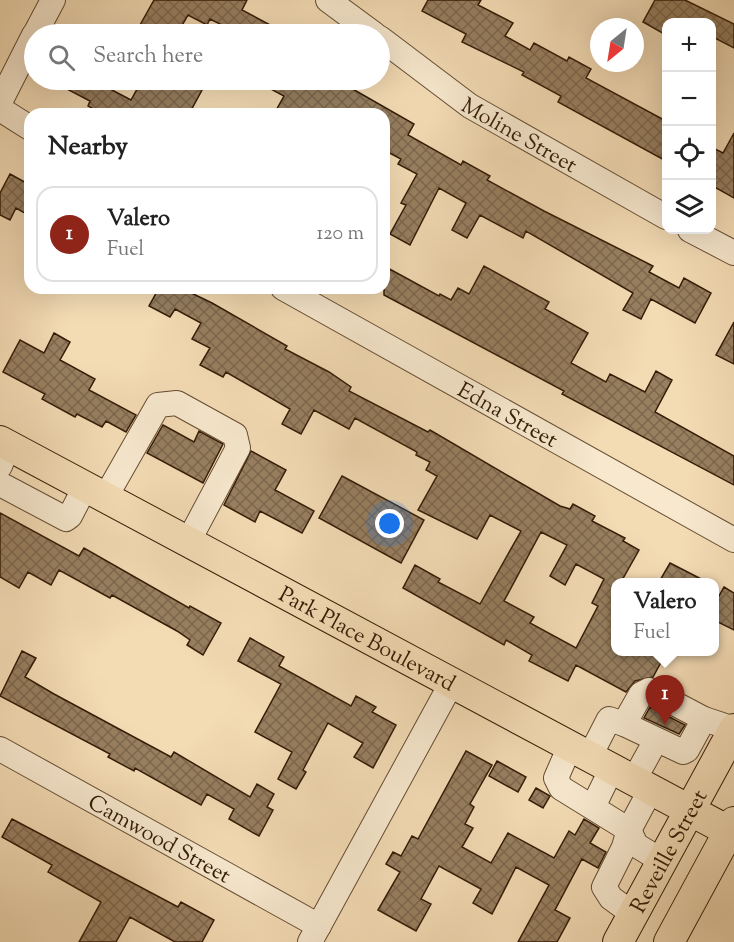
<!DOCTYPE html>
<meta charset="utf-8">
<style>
:root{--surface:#fff;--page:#f2f2f2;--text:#222;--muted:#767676;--line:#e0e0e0;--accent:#8f2418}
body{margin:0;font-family:"Sorts Mill Goudy",serif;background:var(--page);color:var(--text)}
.controls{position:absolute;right:18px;top:18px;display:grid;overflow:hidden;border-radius:12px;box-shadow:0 6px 24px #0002}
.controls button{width:54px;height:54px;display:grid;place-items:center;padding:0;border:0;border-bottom:2px solid var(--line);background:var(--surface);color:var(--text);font:30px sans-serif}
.compass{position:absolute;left:590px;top:18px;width:54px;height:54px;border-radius:50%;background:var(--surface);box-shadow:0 6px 24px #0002;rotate:210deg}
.you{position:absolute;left:390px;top:524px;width:21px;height:21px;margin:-15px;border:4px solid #fff;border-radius:50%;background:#1a73e8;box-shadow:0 0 0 9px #1a73e833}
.badge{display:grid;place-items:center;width:39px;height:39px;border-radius:50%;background:var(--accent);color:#fff;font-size:20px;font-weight:700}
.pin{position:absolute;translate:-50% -50px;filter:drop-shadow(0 2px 3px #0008)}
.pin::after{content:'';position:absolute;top:32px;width:21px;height:18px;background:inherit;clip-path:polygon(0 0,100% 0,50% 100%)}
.popup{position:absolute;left:611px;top:578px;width:108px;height:78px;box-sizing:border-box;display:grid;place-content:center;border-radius:12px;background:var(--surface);filter:drop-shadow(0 2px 4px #0005);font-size:20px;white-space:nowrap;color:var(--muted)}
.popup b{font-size:22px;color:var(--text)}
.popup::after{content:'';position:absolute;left:50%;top:100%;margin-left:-12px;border:12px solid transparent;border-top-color:var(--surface)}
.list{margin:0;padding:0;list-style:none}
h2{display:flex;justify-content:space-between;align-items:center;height:78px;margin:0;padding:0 24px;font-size:26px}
h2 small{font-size:20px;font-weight:400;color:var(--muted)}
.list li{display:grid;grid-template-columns:39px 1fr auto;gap:18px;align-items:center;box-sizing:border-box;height:96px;margin:0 12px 12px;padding:0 12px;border:2px solid var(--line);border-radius:18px}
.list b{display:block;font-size:22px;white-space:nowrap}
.list p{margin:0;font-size:20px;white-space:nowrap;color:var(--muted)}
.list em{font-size:20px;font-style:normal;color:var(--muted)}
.icon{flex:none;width:33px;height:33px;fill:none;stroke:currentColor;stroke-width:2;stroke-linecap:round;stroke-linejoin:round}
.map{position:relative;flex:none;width:734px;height:942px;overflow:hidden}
.search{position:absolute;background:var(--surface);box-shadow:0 6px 24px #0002;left:24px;top:24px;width:366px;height:66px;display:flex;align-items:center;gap:15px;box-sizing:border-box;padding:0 21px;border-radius:33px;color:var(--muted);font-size:22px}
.panel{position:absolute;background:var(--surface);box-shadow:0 6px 24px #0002;left:24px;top:108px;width:366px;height:186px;border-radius:18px}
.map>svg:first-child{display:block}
.building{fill:url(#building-cross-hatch);stroke:#341c06;stroke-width:1.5;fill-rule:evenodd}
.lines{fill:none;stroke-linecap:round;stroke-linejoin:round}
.minor-casing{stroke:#644c32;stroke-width:26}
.major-casing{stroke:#341c06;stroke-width:32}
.minor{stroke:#f7e8ce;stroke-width:24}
.major{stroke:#f3dbb4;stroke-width:30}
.labels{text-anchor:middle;stroke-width:5;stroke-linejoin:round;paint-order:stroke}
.street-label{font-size:22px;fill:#341c06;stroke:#f7e8ce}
</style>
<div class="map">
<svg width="734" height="942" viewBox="0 0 734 942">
<defs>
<pattern id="building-cross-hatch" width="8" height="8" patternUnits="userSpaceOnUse" patternTransform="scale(1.5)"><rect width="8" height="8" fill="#977f60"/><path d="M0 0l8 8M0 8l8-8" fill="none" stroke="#7c674d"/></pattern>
</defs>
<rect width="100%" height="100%" fill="#f3dbb4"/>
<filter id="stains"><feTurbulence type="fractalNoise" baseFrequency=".00333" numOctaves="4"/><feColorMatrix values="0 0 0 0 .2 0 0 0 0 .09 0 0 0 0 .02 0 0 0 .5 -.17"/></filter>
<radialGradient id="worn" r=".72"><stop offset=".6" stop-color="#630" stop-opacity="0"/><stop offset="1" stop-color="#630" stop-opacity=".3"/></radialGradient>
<!-- building -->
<path class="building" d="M154,0h93l-5,10 45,24h-47l-30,-15 -3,6 -19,-10 -11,19h-42z
M428,0h53l-3,5 35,18 -8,13 25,14 4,-7 33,18 2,-4 22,12 -5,9 80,43v40l-108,-59 3,-6 -39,-21 2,-3 -62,-30 4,-8 -44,-23z
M655,0h30l49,24v24l-23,-12v-14h-45v13l-23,-13z
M50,80h43l38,20 11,-20h41l19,10 -13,24h-87l-14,-8 2,-5z
M254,80h83l77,44 -6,11 53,30 2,-4 27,15 -3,4 57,31 109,55 -4,6 30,16 5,-10 27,15 -16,30 -44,-24 -10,20 -18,-9 10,-17 -107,-62 -3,7 -43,-23 -13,23 -15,-8 14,-27 -27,-15 -29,57 -20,-11 16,-29 -5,-2 16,-29 -19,-10 3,-5 -17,-9v-36h-110l10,-18z
M734,133v65l-23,-13v-38l12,6z
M10,174l20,11v31l-14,-8 -6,12 -10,-5v-22z
M384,266l55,30 1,-2 11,6 7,-12 11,6 15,-28 65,36 -4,7 43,24 -17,30 35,19 4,-8 35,18 11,-21 16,9 -17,32 79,44v29l-172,-91 2,-3 -180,-96z
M159,288h22l31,15 75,43 -2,3 44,23 22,15 -2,4 79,41 2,-2 130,76 10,3 3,-5 22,12 -3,5 33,17 -2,3 16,9 -18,32h-6v69h52l-14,26 -18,4 -9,11 -50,-27 -8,16 -39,-20 3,-6 -26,-15 -2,5 -101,-57 12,-23 25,14 -2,3 42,22 41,-73 -31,-16 -13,24 -59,-29 19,-34 -11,-6 4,-8 -14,-7 1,-3 -62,-34 -6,11 -35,-19 -13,24 -19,-10 8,-15 -64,-37 -3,5 -23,-12 10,-17 -18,-9 9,-16 -26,-14 -5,8 -21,-11zM541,532l26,13 -17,31 15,9 11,-21 28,15 -12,24 6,3 -22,42 -46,-25 4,-6 -30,-16z
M734,322v42l-18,-9z
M54,333l16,9 -10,18 35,19 -6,11 47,25 -10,17 -20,-11 -4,6 -25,-13 -2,3 -33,-18 3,-5 -42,-22 17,-32 24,13z
M163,425l31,17 5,-11 24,13 -20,39 -56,-30z
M251,451l35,19 -11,20 39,21 -12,22 -42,-22 -5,11 -31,-17z
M342,476l82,44 -23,43 -82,-45z
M0,513l79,43 5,-8 105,60 1,-2 31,17 -18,32 -16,-10 3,-5 -13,-9 -65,-36 -2,3 -51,-28 -8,15 -23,-13 -9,16 -19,-11z
M670,563l37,19h-48z
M724,587l10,6v37l-20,-10v-15z
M250,638l34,19 -5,9 72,40 5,-10 20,11 -4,5 24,13 -23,43 -19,-11 9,-14 -35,-20 -25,47 3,2 -10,17 -18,-10 14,-27 -37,-20 26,-48 -43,-23z
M22,651l14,7 -11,19 29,17 117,63 3,-5 76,45 7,-13 17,10 -7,13 6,3 -14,26 -30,-17 5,-10 -27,-15 -6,11 -66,-37 -1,3 -26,-14 2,-3 -110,-58z
M650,707l35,18 -6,9 -35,-16z
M466,751l26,14 -22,39 4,3 -9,17 8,4 -11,19 29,16 17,-30 46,25 15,-27 6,4 9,-16 15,9 -9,15 16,9 -8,16 -16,-9 -27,51 15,8 -13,24h-39l31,-57 -33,-18 -24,47 -19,-11 8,-14 -42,-23 -18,33 10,5 -15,27 -38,-21 22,-38 -14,-8 7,-12 8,4 11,-20 6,3z
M497,761l29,16 -8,15 -29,-16z
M536,788l14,8 -7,12 -14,-8z
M12,819l166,88 3,-5 33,18 -12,22h-27l-45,-25 -14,25h-37l22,-40 -53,-30 4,-7 -50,-28z"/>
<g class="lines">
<defs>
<g id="minor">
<path d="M328,0l46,34"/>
<path d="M35,34l18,-34"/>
<path id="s1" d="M380,38l90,68 196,111"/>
<path d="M0,102l34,-67"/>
<path d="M0,109l30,19"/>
<path d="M690,230l44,23"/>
<path id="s2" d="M283,288l451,252"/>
<path d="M0,466l8,-20"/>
<path d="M0,484l66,35 4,-3 15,-29"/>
<path d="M105,498l53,-93 19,-2 58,32 3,13 -50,94"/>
<path d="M624,724l59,28 4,-2 17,-31"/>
<path d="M570,746l-14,32 5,10 68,42 7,15 26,16"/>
<path id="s3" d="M0,749l319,177"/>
<path d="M590,756l19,-37 15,5 17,-30 8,-4 55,29 30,10"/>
<path d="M634,780l22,-40"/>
<path d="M593,807l19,-39"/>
<path d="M633,914l-22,-16 -7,-11 20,-40 5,-17 22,-41"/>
<path d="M310,942l141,-258"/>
</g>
<g id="major">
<path id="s4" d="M0,441l734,393"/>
<path id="s5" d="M618,942l116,-213"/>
<path d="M669,942l65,-120"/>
</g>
</defs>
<!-- minor casing -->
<use href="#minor" class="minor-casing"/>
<!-- major casing -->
<use href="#major" class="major-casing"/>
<!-- minor -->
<use href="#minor" class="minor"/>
<!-- major -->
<use href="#major" class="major"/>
</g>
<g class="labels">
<!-- street labels -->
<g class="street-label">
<text dy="8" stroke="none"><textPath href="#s1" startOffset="170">Moline Street</textPath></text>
<text dy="8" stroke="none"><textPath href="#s2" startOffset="258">Edna Street</textPath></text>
<text dy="8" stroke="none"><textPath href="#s4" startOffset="417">Park Place Boulevard</textPath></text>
<text dy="8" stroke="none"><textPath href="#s3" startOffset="183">Camwood Street</textPath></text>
<text dy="8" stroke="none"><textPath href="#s5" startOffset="104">Reveille Street</textPath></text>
</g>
</g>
<rect width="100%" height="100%" filter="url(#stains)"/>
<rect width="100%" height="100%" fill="url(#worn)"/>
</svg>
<div class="controls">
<button>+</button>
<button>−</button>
<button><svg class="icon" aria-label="locate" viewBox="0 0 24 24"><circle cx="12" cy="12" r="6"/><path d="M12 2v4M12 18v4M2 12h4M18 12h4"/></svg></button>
<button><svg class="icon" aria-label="layers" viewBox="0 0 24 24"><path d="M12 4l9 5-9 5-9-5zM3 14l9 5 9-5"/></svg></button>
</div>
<svg class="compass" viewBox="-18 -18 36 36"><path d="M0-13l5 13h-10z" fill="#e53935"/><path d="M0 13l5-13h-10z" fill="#767676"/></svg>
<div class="you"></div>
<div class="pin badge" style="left:665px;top:725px">1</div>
<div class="popup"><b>Valero</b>Fuel</div>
<div class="search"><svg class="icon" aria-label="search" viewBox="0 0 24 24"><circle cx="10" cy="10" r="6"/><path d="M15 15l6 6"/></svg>Search here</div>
<section class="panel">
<h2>Nearby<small></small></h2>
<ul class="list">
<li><span class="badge">1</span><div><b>Valero</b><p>Fuel</p></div><em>120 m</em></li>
</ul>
</section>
</div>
